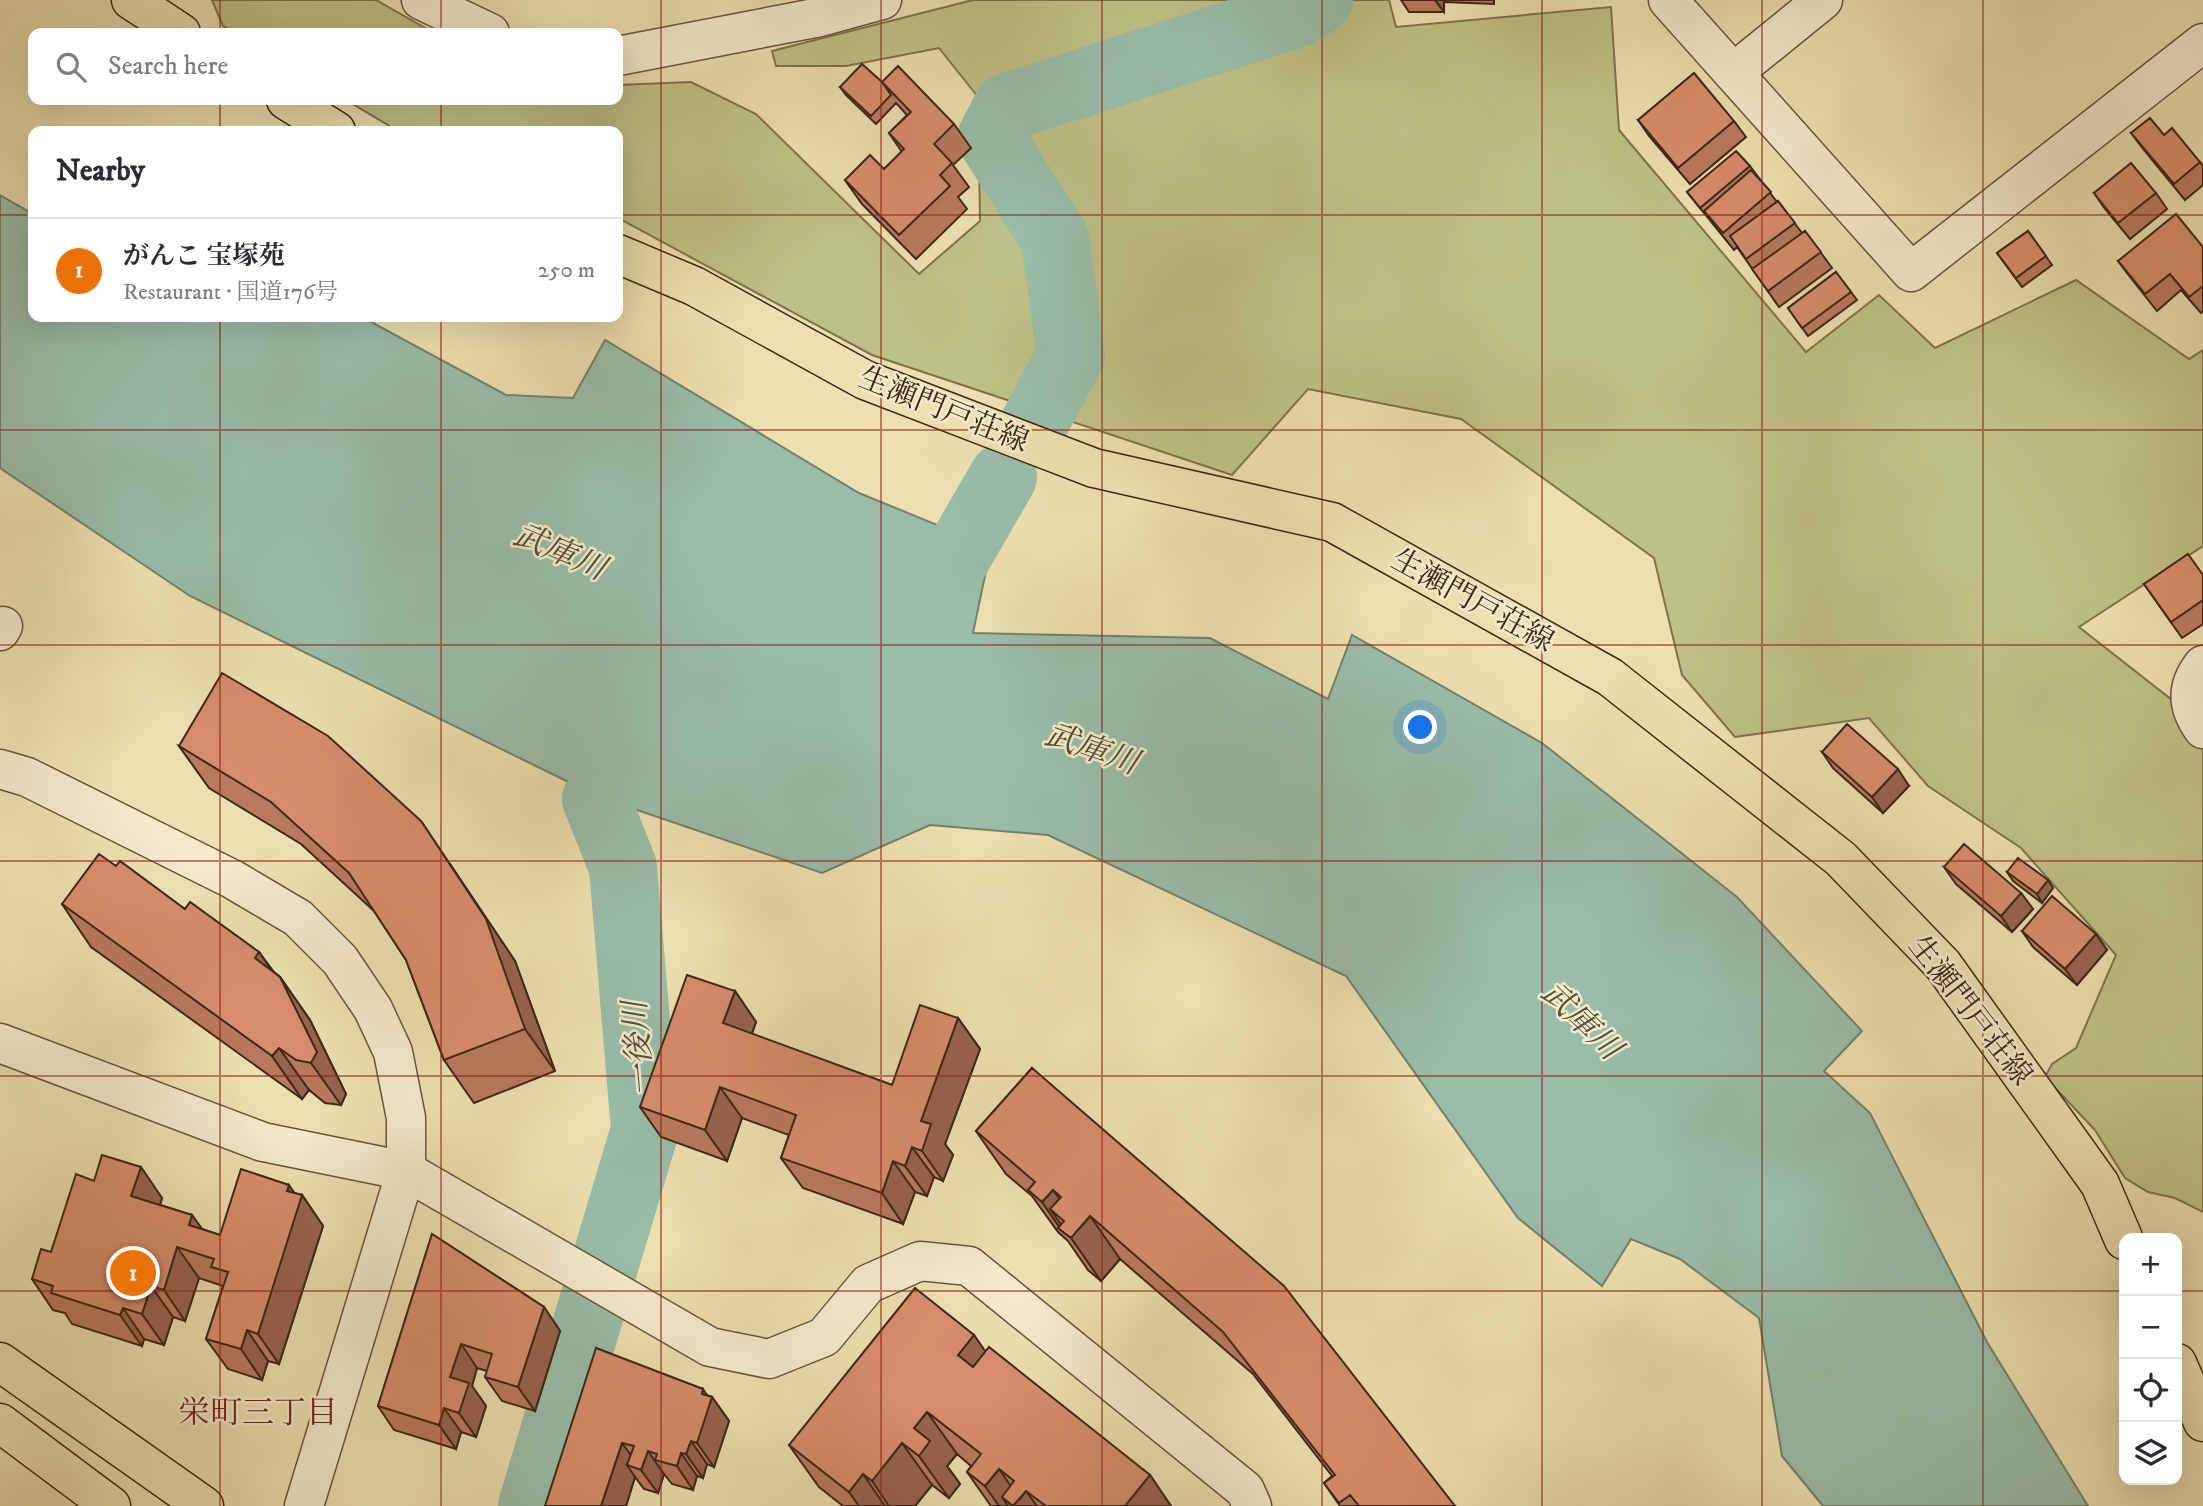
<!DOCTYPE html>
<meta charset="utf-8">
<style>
:root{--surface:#fff;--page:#f2f2f3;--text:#2b2b33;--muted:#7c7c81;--line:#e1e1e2;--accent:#111827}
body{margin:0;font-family:"IM FELL DW Pica","Noto Serif JP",serif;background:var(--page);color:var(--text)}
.controls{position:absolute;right:21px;bottom:21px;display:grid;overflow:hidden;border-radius:14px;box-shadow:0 7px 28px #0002}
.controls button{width:63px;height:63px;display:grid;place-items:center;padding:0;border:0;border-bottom:2px solid var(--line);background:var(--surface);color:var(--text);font:35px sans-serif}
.you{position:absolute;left:1421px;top:728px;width:24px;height:24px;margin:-18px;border:5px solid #fff;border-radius:50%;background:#1a73e8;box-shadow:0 0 0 10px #1a73e833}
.badge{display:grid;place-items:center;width:46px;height:46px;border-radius:50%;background:var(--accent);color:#fff;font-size:23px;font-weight:700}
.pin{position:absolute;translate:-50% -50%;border:4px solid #fff;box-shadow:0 2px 7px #0006}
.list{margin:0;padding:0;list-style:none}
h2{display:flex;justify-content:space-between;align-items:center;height:91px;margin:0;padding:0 28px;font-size:30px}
h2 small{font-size:23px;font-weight:400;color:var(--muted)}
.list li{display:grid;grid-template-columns:46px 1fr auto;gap:21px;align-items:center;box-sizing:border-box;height:105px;padding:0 28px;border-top:2px solid var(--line)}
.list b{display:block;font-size:26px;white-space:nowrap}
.list p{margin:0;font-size:23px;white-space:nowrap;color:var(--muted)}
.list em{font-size:23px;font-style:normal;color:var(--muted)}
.icon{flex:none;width:38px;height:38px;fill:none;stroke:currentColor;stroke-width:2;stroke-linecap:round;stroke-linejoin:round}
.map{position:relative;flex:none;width:2203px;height:1506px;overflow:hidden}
.search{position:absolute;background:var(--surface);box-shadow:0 7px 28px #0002;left:28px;top:28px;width:595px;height:77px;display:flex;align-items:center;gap:18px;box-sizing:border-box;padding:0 24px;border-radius:14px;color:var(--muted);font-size:26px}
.panel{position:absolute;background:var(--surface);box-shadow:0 7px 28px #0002;left:28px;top:126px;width:595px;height:196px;border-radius:14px}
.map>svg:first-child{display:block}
.green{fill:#bec187;stroke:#7e744c;stroke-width:2}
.water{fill:#99bda9;stroke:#74816d;stroke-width:2}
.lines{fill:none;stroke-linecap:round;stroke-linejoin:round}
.river{stroke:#99bda9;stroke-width:68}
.minor-casing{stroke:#69563a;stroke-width:41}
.major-casing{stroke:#3d2812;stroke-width:41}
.highway-casing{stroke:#3d2812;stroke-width:41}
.minor{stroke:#f3ebcc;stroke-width:38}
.major{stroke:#ede0b0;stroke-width:38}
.highway{stroke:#ede0b0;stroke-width:38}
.wall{fill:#b9795e;stroke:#3d2812;stroke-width:2}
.shaded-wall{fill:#96634c;stroke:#3d2812;stroke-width:2}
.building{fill:#d78d6d;stroke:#3d2812;stroke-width:2}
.grid{fill:none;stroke:#8f2418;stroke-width:2;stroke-opacity:0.55}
.labels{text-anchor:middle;stroke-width:5;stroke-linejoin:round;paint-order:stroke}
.street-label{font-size:30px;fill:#3d2812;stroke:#f3ebcc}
.water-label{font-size:32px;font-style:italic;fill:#544d38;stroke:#f3ebcc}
.neighbourhood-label{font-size:32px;fill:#7a1f14;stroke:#f3ebcc}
</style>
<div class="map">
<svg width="2203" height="1506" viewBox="0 0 2203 1506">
<rect width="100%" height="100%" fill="#ede0b0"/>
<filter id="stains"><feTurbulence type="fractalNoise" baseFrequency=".00286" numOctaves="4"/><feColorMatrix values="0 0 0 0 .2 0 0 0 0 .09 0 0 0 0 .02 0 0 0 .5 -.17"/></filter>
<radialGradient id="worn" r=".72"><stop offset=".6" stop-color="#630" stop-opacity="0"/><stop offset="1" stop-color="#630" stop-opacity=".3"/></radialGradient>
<!-- green -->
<path class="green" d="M212,0h164l58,33h-198l-13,-7z
M973,0h416l7,27 215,-20 8,123 187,222 73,-57 56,53 141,-68 113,79 14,-9v196l-124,81 93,73 31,45v467l-28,-14 -27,-6 -23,-14 -30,-48 -50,-53 7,-13 24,-16 40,-93 -95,-107 -93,-62 -59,-68 -134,19 -53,-62 -28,-117 -193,-139 -153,-30 -76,86 -360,-120 -254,-137v-87h-220l-52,-31h272v-15l73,-3 65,32 163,160 61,-53 -2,-124 -39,-49 -93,18h-70l-4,-15z"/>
<!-- water -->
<path class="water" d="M0,195l33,19v103h329l144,78 67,3 32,-58 254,153 132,54 -18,86 237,5 118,61 24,-64 190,108 195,154 125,134 -38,40 46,42 117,229 101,164h-265l-41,-50 -23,-138 -79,-59 -49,-20 -29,47 -84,-68 -172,-242 -298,-141 -118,-10 -108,48 -223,-76 -409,-201 -190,-128z"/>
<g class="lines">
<!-- river -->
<path class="river" d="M1034,424l37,-69 -16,-116 -64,-101 16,-31 289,-93 23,-14
M922,617l81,-140
M532,1506l113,-376 -22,-263 -27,-68 53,-81"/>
<defs>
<path id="minor" d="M421,0l69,33
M1668,0l243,272 292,-229
M618,56l202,-39 62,-17
M1733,73l90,-73
M0,631l3,-5
M2203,665c-18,23 -16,42 0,64
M0,769l27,8 205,102 66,39 42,42 33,49 20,43 13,66v53l-102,335
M0,1043l263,99 143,29 304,176 59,12 55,-22 44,-53 52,-23 49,5 276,224 7,16"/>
<path id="major" d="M131,0l50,33
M286,100l50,31
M618,254l76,32 171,94 229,88 238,54 278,155 231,182 102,106 157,219 24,56
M2177,1363l26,59"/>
<path id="highway" d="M0,1362l204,144
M0,1423l111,83"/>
</defs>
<!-- minor casing -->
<use href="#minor" class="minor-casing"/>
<!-- major casing -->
<use href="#major" class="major-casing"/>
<!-- highway casing -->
<use href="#highway" class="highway-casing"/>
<!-- minor -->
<use href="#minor" class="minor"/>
<!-- major -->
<use href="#major" class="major"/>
<!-- highway -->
<use href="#highway" class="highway"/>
</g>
<!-- wall -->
<path class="wall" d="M1401,0h93v4l-50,-2v10h-35z
M882,82l72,42 17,24 -18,17 16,22 -11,10 9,12 -51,50 -54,-55 -17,-24 39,-11 18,-17 -13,-19 18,-18 -11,-12 -20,21 -30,-29 -6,-8z
M1638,120l96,1 12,16 -56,47 -41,-48z
M2131,133l33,2 36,27 3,4v19l-18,15 -42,-51z
M1750,166l27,36 1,-1 24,32 3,-2 27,37 -53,39 -42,-60 -3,3 -47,-58z
M2094,193h62l11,16 -37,30 -25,-30z
M2028,231l24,34 -30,22 -25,-34z
M2203,247v64l-2,2 -20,-23 -24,21 -27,-34 -12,-16z
M1836,272l21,28 -49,36 -20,-28z
M2203,575v49l-21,14 -38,-54z
M179,746l271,118 65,97 40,110 -81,32 -30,-43 -38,-100 -32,-49 -73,-67 -92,-56z
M1822,752l87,34 -26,27 -50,-45z
M116,866l69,43 74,43 15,20 6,5 30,43 36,74 -5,11 -16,-2 -16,-13 -7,9 -211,-152 -29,-43z
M1944,867l77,26 12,16 -21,23 -56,-48z
M2007,872l41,8 5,8 -11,15 -29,-22z
M2022,931l74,3 11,16 -30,35 -44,-38z
M735,991l21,31 -4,12 140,51 66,-67 22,31 -35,95 8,11 -10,26 -9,-4 -7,19 -12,-4 -12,32 -100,-36 -22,-30 8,-23 -47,-17 -15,43 -66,-24 -21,-30z
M1032,1068l423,438h-115l-16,-23 8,-7 -79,-102 -133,-115 -19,22 -13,-11 -20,-29 -10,-9 -26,-36 -26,-22 -30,-43z
M94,1181l68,17 -2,7 32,10 10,14 18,6 74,-42 8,2 21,31 -44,138 -11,-3 -6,19 -34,-11 -22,-30 17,-53 -24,-8 -14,43 -12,-4 -9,28 -20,-6 -2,7 -70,-22 -7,-11 -12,-3 -21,-31 19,-27z
M432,1234l112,73 16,24 -25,80 -33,-10 -17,-24 2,-6 -10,-3 -5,18 14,20 -10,31 -15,-5 -5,17 -62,-19 -16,-24z
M974,1335l11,17 165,123 21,31h-180l-24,-34 4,-6 -14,-12 -10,12 13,18 -11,14 -17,-13 -17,21h-72l-24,-19 -30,-42z
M596,1348l116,49 17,24 -15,46 -7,-3 -4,14 -6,-2 -4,14 -21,-6 -8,-10 -6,19 -14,-4 -9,-12 -9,29z"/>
<!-- shaded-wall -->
<path class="shaded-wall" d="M1435,0h8l1,2v10z
M1898,769l11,17 -26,27 -11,-16z
M421,821l94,140 40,110 -30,-42z
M2048,880l5,8 -11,15 -5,-9z
M2021,893l12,16 -21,23 -11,-16z
M2096,934l11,16 -30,35 -12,-16z
M259,952l28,40 -7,-15 30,43 36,74 -5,11 -30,-42 -56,-105z
M735,991l21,31 -12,32 -21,-31z
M958,1018l22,31 -35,95 8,11 -10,26 -21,-30 -1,-30z
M279,1048l30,42 -7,9 -30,-43z
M720,1087l22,31 -15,43 -22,-31z
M912,1147l22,30 -7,19 -22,-30z
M893,1161l22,31 -12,32 -21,-31z
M141,1167l21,31 -9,29 -22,-31z
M289,1185l11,16 2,-6 21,31 -44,138 -21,-30z
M1053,1190l27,38 10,-12 30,43 -19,22 -30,-43 -7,-17 -14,-12 20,28 -8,-6 -20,-29z
M192,1215l22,31 -25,-21z
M177,1247l22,31 -14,43 -21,-31z
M151,1286l22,31 -9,28 -22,-31z
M544,1307l16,24 -25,80 -17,-24z
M123,1308l21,31 -2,7 -22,-31z
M247,1330l21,31 -6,19 -21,-31z
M974,1335l30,43 -16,20 -30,-43z
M461,1344l16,24 -5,18 14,20 -10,31 -17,-24 -9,-36z
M703,1389l8,12 1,-4 17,24 -15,46 -17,-24 5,-49z
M444,1408l17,24 -5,17 -17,-24z
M927,1412l30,42 -10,12 13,18 -11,14 -30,-42 -5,-28z
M691,1441l16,23 -4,14 -17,-24z
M622,1443l17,23 -12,-1 8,12 -9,29h-25z
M902,1443l30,42 -17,21h-26l-17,-25z
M648,1451l16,23 -6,19 -17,-23z
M681,1453l16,23 -4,14 -16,-24z
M999,1469l21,30 6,-8 11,15h-24l-11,-9 6,9h-9l-14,-20z
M863,1474l22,32h-26l-10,-14z
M1150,1475l21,31h-46z"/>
<!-- building -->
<path class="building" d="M862,64l20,18 9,13 -20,21 -31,-29z
M898,66l56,58 -20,20 18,19 -12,12 10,11 -51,49 -54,-55 25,-25 14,14 20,-20 -15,-16 22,-21 -29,-30z
M1694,73l40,48 -56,47 -40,-48z
M2150,118l14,17 8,-7 28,34 -26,22 -43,-51z
M1736,151l14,15 -50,42 -13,-16z
M2131,163l25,30 -38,30 -24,-30z
M1751,170l20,22 -48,41 -19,-22z
M1778,201l17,22 -49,36 -16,-23z
M2176,214l27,33v39l-14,11 -19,-23 -25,20 -27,-33z
M1805,231l16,21 -53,39 -16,-22z
M2028,231l18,25 -30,22 -19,-25z
M1836,272l15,20 -49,36 -14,-20z
M2188,554l15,21v25l-32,22 -27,-38z
M222,673l106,63 93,85 65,98 39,110 -81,31 -38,-100 -57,-87 -78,-71 -92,-56z
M1847,724l51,45 -26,28 -50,-45z
M1964,844l57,49 -20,23 -57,-49z
M99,854l17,12 4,-5 65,48 5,-7 69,50 -4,6 25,19 37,75 -6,11 -15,-3 -17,-12 -7,8 -210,-152z
M2018,858l30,22 -11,14 -30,-22z
M2052,896l44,38 -31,35 -43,-38z
M687,975l48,16 -12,32 169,62 28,-80 38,13 -37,103 10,3 -9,27 -10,-4 -7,19 -12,-5 -11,32 -101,-35 15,-43 -76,-28 -15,43 -65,-23z
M1032,1068l252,218 171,220h-96l-9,-11 -11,8 -15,-20 11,-8 -112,-143 -133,-116 -19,22 -13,-10 6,-7 -14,-12 11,-12 -8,-7 -11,12 -14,-12 7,-8 -59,-51z
M102,1155l39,12 -10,29 61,19 -3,10 31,10 21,-66 48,16 -2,6 15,4 -44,139 -11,-4 -6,19 -35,-10 22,-67 -17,-5 3,-8 -37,-12 -13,43 -13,-4 -9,28 -19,-6 -3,7 -69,-22 2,-7 -21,-7 9,-30 10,3 25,-78 18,7z
M432,1234l112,73 -26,80 -33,-10 7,-23 -31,-10 -11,33 19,6 -10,30 -15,-5 -5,17 -61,-19z
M915,1288l59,47 -16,20 15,12 16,-20 161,128 -25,31h-79l-20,-15 -13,15 -11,-9 12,-16 -15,-12 -14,17 -18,-14 14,-18 -54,-42 -13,16 16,13 -11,15 -17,-13 -30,38 -9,-7 -14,18 -60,-47z
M596,1348l107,41 -1,5 10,3 -15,46 -6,-2 -5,13 -5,-1 -4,13 -22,-6 2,-6 -9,-3 -7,19 -14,-5 7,-19 -12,-3 -21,63h-56z"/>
<!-- grid -->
<path class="grid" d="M220,0v33M441,0v33M661,0v1506M881,0v1506M1102,0v1506M1322,0v1506M1542,0v1506M1762,0v1506M1983,0v1506M220,100v31M441,100v31M0,215h33M618,215h1585M220,317v1189M441,317v1189M0,430h2203M0,645h2203M0,861h2203M0,1076h2203M0,1291h2124M2177,1291h26"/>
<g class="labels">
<!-- street labels -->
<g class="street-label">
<text transform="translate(944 409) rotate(22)" y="10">生瀬門戸荘線</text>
<text transform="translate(1473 600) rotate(29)" y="10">生瀬門戸荘線</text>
<text transform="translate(1971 1010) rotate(52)" y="10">生瀬門戸荘線</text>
</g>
<!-- water labels -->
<g class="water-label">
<text transform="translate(560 551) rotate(23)" y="11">武庫川</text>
<text transform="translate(1092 748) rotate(19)" y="11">武庫川</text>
<text transform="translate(1582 1020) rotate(44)" y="11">武庫川</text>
<text transform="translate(638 1049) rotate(-95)" y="11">一後川</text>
</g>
<!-- neighbourhood labels -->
<g class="neighbourhood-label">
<text x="258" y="1423">栄町三丁目</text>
</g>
</g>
<rect width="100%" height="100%" filter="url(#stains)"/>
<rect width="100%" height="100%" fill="url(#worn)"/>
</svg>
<div class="controls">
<button>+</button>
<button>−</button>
<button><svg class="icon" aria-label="locate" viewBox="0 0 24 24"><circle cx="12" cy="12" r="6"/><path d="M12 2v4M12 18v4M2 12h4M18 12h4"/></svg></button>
<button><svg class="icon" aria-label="layers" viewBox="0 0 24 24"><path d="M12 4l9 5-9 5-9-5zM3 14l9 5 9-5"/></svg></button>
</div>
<div class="you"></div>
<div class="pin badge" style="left:133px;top:1273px;background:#e8710a">1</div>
<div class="search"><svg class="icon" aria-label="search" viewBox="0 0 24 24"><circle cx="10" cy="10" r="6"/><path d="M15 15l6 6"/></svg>Search here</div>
<section class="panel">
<h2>Nearby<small></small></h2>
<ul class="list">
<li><span class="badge" style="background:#e8710a">1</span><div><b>がんこ 宝塚苑</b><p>Restaurant · 国道176号</p></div><em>250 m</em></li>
</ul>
</section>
</div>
